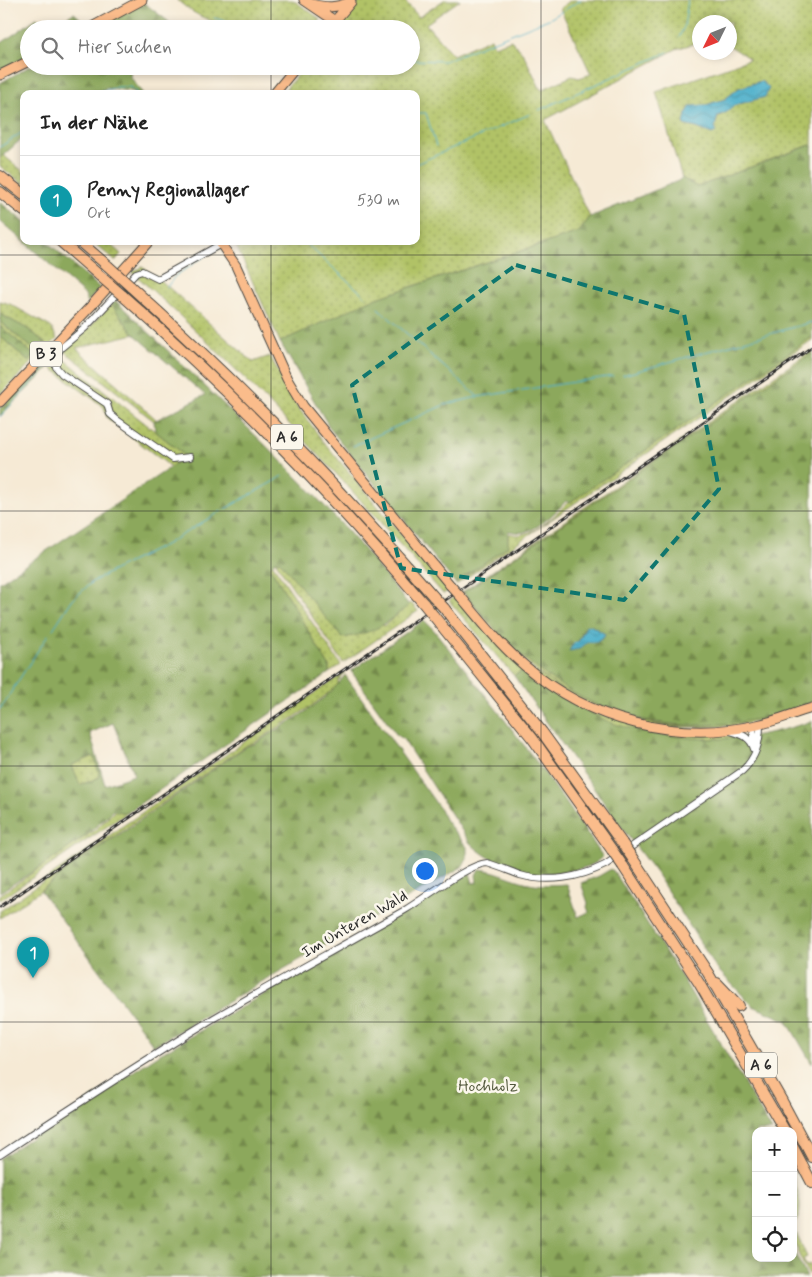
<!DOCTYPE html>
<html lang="de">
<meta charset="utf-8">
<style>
:root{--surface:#fff;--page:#f2f2f2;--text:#222;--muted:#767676;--line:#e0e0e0;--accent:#b45309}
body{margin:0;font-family:Mynerve,sans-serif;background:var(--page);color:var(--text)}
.controls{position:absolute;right:15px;bottom:15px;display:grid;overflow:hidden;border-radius:10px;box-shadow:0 2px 8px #0003}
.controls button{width:45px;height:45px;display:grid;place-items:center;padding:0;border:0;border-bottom:1px solid var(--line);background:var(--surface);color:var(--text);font:25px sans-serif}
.compass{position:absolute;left:692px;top:15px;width:45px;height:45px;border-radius:50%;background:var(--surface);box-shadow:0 2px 8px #0003;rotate:227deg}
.you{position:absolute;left:424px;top:870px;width:18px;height:18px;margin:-12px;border:4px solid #fff;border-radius:50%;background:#1a73e8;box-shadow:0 0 0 8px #1a73e833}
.badge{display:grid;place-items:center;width:32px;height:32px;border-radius:50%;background:var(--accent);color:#fff;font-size:16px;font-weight:700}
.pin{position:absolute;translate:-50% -41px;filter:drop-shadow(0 1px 2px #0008)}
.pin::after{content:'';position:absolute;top:26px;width:18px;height:15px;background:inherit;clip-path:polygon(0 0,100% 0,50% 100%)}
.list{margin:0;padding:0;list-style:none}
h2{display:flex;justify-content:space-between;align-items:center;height:65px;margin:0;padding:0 20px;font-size:21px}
h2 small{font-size:16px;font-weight:400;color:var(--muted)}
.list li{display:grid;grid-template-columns:32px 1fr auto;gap:15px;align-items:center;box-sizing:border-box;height:90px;padding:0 20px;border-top:1px solid var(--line)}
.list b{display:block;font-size:19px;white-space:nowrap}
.list p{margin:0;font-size:16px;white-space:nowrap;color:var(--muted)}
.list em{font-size:16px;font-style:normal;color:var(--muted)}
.icon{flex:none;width:28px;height:28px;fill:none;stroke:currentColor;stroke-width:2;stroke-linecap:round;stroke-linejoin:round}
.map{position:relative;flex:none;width:812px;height:1277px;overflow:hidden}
.search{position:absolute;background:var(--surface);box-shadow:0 2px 8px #0003;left:20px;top:20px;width:400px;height:55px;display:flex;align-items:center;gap:12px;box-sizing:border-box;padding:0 18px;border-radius:28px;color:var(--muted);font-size:19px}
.panel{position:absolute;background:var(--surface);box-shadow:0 2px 8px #0003;left:20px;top:90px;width:400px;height:155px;border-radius:10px}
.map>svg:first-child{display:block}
.grass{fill:url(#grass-dots);stroke:#6e7648;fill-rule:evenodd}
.forest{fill:url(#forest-firs);stroke:#5c6a43;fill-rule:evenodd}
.water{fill:url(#water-waves);stroke:#3a6c7a}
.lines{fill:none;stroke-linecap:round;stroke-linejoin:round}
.stream{stroke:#4aaeca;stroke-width:1}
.minor-casing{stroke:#494844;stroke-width:8}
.major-casing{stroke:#494844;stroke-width:11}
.highway-casing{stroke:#494844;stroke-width:12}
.minor{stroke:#fff;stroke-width:6}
.major{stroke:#fabc8b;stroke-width:9}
.highway{stroke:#fabc8b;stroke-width:10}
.rail-casing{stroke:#2b2b2b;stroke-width:3}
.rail{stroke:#fbf7ec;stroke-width:1;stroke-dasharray:4;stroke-linecap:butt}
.major-bridge-casing{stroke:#494844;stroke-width:11;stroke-linecap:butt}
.highway-bridge-casing{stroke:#494844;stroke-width:12;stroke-linecap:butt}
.major-bridge{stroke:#fabc8b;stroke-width:9}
.highway-bridge{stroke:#fabc8b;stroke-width:10}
.marked{fill:none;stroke:#0f766e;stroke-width:4;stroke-dasharray:10 6;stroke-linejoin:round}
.grid{fill:none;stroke:#2b2b2b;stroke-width:1;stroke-opacity:0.55}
.labels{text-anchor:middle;stroke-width:5;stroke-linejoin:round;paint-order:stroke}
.shield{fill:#fbf7ec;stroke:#696865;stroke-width:1}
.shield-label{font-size:15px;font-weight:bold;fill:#2b2b2b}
.street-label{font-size:16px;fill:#2b2b2b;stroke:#fbf7ec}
.park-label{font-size:16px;fill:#53583d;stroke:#fbf7ec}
</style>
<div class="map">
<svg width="812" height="1277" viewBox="0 0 812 1277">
<defs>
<pattern id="grass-dots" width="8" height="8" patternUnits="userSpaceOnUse" patternTransform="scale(1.25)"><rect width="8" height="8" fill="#b1c266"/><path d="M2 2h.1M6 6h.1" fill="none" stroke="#909e54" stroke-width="1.8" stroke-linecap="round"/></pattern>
<pattern id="forest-firs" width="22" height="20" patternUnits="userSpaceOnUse" patternTransform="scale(1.25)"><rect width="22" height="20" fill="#8ca85b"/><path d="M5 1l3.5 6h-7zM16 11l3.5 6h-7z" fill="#73894b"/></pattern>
<pattern id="water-waves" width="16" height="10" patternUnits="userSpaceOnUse" patternTransform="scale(1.25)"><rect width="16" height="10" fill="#4aaeca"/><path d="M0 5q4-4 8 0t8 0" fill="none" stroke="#3e8ea4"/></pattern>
</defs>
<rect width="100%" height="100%" fill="#fbf7ec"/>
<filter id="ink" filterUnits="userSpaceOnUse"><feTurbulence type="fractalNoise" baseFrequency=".02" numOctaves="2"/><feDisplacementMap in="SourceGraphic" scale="10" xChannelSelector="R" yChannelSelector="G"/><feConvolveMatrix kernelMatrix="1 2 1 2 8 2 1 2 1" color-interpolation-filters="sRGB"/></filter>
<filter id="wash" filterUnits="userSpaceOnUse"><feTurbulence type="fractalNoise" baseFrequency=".0096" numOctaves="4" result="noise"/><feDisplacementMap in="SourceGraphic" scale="20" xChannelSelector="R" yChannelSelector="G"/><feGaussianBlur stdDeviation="1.12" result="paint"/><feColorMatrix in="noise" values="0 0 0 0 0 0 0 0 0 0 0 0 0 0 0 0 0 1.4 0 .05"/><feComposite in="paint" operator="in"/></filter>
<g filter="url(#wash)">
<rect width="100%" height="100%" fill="#f6ead5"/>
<!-- grass -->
<path class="grass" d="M177,0h116l26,18 1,4 -7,7c-50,0 -96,7 -136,-29z
M361,0h43l15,17 25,-17h16l-34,24 27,31 38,-17 3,8 17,-6 12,13 18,37 31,-14 7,2 12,-4 -31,-66 11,-8h241v148l-2,-3 -113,42 -15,-9 -26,-86 94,-33 -20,-13v-24h-30l-1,20 -23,7 -131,71 45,97 -11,15 -208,68 -91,42 -46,-101h182v-147h-135l24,-28h106v-37h-74zM761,81l4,16 -30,8 -8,7 -9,5 -6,17 -15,-6 -13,-3 2,-11 5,-8 15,-1 19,-6 14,-11z
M3,155l21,17v13l-24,-19v-8z
M92,241h14l15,13 -6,7z
M142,267l15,10 96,85 17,-6 27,50 26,35 118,141 9,8 -7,4c-97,-113 -200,-223 -311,-322z
M0,301l10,3 41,23 6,12 -57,55v-58l29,26 6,-6 -35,-30v-4l40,32 8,-8 -17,-15 -31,-17z
M111,304l23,30 -58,14 80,71 -2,2 -91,-71 8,-8 6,-1z
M812,337v3l-356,245 -1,-1 53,-38v-13c5,1 10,3 15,1 17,-3 34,-20 45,-32h2z
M812,350v3l-348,239c10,14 22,25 33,37 55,60 120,99 204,97 22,-1 45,-6 68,-9v2c-85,21 -174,4 -241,-55 -25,-21 -46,-49 -66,-72z
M54,351l126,100 4,5 -13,11 -64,-49 -3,-11 -53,-39 -2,-10z
M275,561h5l104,65 27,-23 7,8 -75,52z
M272,563l69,102 -12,8v-7l-59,-99z
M455,596l53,58 92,61 113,19 23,2 -1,3 -60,-1 -56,-12 -20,-8 -39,-22 -37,-26 -9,6 -65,-75z
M345,672l-7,9v4l-25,20 -59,38 -7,2 -176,121 -31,25 -40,27v-7z
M94,756l6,21 -20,9 -8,-21z
M115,810l6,2h7l-128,88v-5l96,-66z
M793,1177c5,14 13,36 0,48z
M793,1225l14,32 -4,2 3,7 4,-2 2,11 -1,-2 -3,1 -11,-23 1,-1 -5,-10z"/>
<!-- forest -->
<path class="forest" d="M143,2l26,20 -1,7h-73z
M74,13l7,6 -2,10h-50v27l-29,15v-27l37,-26c19,8 19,5 37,-5z
M30,66h101l-1,10 13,18h-6l-5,-3 -26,-3 -13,6h-69v43l-24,21v-75z
M811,145l1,3v189l-242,165 -4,-1c-11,12 -26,27 -42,31 -5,1 -11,0 -16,-1v15l-53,37 -124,-153 -51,-88 91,-42 208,-68 11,-15 88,-36 4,-3 15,9z
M0,202l24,20v19h22l54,47 -13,15 -2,-8 -85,-74z
M115,300c78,75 158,149 231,229 22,24 42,51 63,76 -25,20 -34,28 -67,33l-62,-77h-5l-5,6 59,99v7l-201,139h-7l-8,-2c-31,34 -74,57 -113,82v-310l171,-115 13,-11 -4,-5 -25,-20 -1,-10 51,-26 -71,-61 -23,-30zM113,723l21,52 -29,10 -15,-52zM94,756l6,21 -20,8 -8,-20z
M0,314l31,17 17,15 -8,8 -40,-32z
M0,326l35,30 -6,6 -29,-26z
M812,353v350c-14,5 -29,11 -44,14 -104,23 -190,-2 -264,-79 -13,-15 -28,-30 -40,-46zM592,626l13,8c-6,10 -6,5 -15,7 -6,1 -9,7 -15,8l8,-18z
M49,358l1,9 -50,49v-8z
M424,620l9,9c59,74 118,148 170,228 -8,8 -17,10 -28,13 -14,3 -31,6 -46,3 -20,-3 -45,-16 -59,-30l-67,-104 -7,-5 -45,-63z
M523,670c25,18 50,35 78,48 13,7 28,10 43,13 61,13 109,10 168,-10v343l-25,-43 -34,-15 -36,-37 -61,-96 -35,-46 -107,-151z
M345,675l95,134 6,12 21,26v11l-5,9 -194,111 -114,68 -113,-155 30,-25 55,-36 121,-84 8,-2c29,-20 71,-40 90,-69z
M479,869c15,1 28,8 42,12 15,5 31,4 46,3l11,33 11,-5 -2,-5 1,-4 -7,-20 18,-7 12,-7 4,4 68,106 89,152h-16v127h37v-8l14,27h-807v-119l160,-104 189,-109 111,-66 10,-6 3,10 4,-1 -1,-7z"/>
<!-- water -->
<path class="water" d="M761,81l8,7 -4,9 -30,8 -8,7 -9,4 -3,10 1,6 -4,2 -15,-6 -13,-3 2,-11 5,-8 15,-1 19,-6 14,-11z
M590,625l15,9 -1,3 -7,5h-9l-9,7 -10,2 5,-8 5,-2 7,-15z"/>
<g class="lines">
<!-- stream -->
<path class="stream" d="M214,18l40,11
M679,37l5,-10 4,-27
M411,60l33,1 107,-43 30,-18
M95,94l22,-7h13l8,7
M539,110l129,-58
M416,113h10l10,33
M0,147l24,-16
M416,164l114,-50
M303,241l63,56
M167,287l8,-11 32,-21
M378,308l99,88
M623,375l189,-53
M0,417l48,-52
M353,446l91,-41 33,-8 136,-21
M53,629l19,-29 20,-18 22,-12 51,-25 53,-32 65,-37
M0,709l48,-74"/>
</g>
</g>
<g filter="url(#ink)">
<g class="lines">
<defs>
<path id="minor" d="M190,457l-17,2 -56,-39 -7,-6 -3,-10 -45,-30 -6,-7 -1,-6v-4l6,-9 24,-20 51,-55 6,-2 16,8 63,-35
M753,726l1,18
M727,730c12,4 23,5 27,19
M0,1155c71,-47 142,-93 214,-137 63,-37 128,-72 191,-108 19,-11 63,-46 82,-47 11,3 22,8 33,12 28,8 59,3 85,-10l137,-94c14,-13 18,-28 18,-47"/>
<path id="major" d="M304,0l31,21
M311,4c17,4 24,4 40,-2
M88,29l54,-29
M328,29l23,-27
M0,75l29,-14
M274,94l23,-28
M219,241l17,25 51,113 16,27 147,179
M0,402l91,-96 58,-65
M461,597c20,24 40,49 64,69 64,55 151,77 232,59 19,-4 37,-12 55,-17"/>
<path id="highway" d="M0,176l24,19
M0,192l24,19
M60,241l40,35
M79,241l29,25
M130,286c108,97 209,201 304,311
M122,295c108,95 209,199 302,309
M444,608l98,124 80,111
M433,615l100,124 79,111
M633,859l75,114 74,128 30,56
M623,866l76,117 86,148
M717,983l22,23
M793,1147l19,36"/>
</defs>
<!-- minor casing -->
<use href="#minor" class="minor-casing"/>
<!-- major casing -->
<use href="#major" class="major-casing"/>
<!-- highway casing -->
<use href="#highway" class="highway-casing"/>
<!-- minor -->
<use href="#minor" class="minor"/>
<!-- major -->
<use href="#major" class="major"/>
<!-- highway -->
<use href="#highway" class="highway"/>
<defs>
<path id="rail" d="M0,907l812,-560"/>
</defs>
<!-- rail casing -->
<use href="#rail" class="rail-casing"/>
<!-- rail -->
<use href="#rail" class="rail"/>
<defs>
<path id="major-bridge" d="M450,585l11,12"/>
<path id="highway-bridge" d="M108,266l22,20
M100,276l22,19
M434,597l10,11
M424,604l9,11
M622,843l11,16
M612,850l11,16"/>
</defs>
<!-- major-bridge casing -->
<use href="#major-bridge" class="major-bridge-casing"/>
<!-- highway-bridge casing -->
<use href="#highway-bridge" class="highway-bridge-casing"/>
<!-- major-bridge -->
<use href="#major-bridge" class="major-bridge"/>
<!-- highway-bridge -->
<use href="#highway-bridge" class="highway-bridge"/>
</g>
</g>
<!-- marked area -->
<path class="marked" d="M516,265l168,49 35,175 -95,111 -223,-32 -49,-183z"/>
<!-- grid -->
<path class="grid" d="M271,0v29M541,0v1277M271,66v28M271,241v1036M0,255h812M0,511h812M0,766h812M0,1022h812"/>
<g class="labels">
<!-- shield labels -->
<g class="shield">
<rect x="30" y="341.5" width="32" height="25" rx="4"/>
<rect x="271" y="424.5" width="32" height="25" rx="4"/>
<rect x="745" y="1052.5" width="32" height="25" rx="4"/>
</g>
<g class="shield-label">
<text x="46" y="359">B 3</text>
<text x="287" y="442">A 6</text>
<text x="761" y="1070">A 6</text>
</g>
<!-- street labels -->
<g class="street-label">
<text transform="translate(354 923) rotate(-30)" y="6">Im Unteren Wald</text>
</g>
<!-- park labels -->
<g class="park-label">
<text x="488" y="1091">Hochholz</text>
</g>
</g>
</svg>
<div class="controls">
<button>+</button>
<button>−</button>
<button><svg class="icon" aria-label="locate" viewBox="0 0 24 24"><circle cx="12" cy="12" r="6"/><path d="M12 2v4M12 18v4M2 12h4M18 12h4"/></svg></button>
</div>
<svg class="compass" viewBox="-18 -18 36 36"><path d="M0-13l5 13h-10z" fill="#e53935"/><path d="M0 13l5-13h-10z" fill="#767676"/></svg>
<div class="you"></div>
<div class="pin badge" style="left:33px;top:978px;background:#0f9aa8">1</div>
<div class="search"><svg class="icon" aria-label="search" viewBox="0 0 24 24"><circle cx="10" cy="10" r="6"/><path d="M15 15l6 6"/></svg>Hier suchen</div>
<section class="panel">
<h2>In der Nähe<small></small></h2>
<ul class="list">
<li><span class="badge" style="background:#0f9aa8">1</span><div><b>Penny Regionallager</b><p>Ort</p></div><em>530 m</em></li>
</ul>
</section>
</div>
